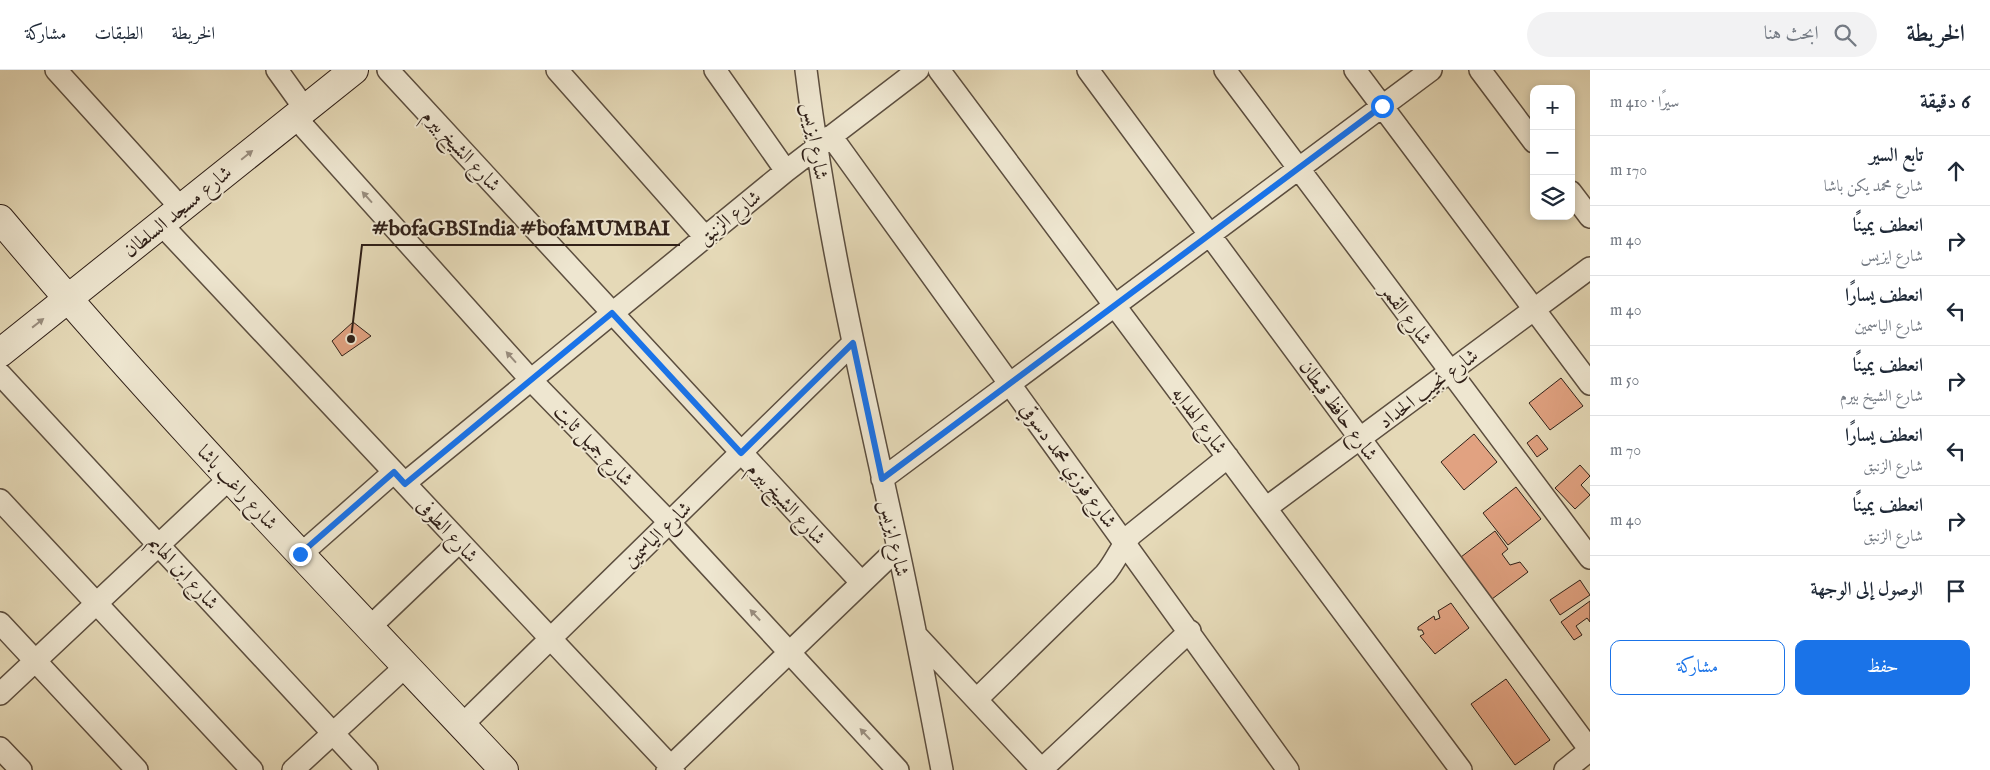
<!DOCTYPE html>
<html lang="ar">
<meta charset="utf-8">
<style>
:root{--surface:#fff;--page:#f2f2f3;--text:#1f2937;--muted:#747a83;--line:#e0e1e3;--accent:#1a73e8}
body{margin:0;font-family:"IM FELL English",Amiri,serif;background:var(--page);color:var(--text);direction:rtl}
.controls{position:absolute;right:15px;top:15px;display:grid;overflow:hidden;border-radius:10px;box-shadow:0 2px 8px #0003}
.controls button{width:45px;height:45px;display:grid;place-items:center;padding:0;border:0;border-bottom:1px solid var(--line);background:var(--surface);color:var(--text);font:25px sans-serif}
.stop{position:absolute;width:15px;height:15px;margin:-11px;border:4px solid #1a73e8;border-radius:50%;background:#fff}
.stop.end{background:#1a73e8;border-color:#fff;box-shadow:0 1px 5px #0008}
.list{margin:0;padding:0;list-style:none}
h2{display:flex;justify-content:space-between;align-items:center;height:65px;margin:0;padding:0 20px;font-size:21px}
h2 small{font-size:16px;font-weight:400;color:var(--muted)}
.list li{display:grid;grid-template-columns:32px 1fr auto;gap:15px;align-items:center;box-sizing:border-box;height:70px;padding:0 20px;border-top:1px solid var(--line)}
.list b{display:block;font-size:19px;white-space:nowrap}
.list p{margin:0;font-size:16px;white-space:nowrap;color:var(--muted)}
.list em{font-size:16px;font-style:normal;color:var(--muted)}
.actions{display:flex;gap:10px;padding:15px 20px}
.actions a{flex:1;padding:11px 0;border:1px solid var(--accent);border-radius:10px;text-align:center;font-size:18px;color:var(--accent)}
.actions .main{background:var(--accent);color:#fff}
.icon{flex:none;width:28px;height:28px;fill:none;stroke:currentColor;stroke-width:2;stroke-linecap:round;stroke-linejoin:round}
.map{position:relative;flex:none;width:1590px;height:700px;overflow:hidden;direction:ltr}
header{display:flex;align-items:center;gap:30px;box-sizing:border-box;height:70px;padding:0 25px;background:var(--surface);border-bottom:1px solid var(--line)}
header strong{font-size:24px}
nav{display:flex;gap:28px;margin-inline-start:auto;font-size:18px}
.search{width:350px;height:45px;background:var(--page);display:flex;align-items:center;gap:12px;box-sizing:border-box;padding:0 18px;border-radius:28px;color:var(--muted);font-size:19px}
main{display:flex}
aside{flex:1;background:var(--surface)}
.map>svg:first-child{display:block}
.building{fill:#e1a281;stroke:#2f1f17}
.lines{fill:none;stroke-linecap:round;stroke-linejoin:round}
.street-casing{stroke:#5c4e3f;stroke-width:24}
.secondary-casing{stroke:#2f1f17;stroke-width:30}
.street{stroke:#eee6d0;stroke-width:21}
.secondary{stroke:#eee6d0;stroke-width:28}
.oneway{fill:#988c7d}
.route{stroke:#1a73e8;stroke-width:6}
.labels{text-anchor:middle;stroke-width:4;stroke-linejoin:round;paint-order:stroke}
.street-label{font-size:20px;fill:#2f1f17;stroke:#eee6d0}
.leader{fill:none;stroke:#2f1f17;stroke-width:2}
.callout-dot{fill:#2f1f17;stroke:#eee6d0;stroke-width:2}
.callout-label{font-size:21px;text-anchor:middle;font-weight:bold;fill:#2f1f17;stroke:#eee6d0;stroke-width:4;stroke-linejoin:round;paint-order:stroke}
</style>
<header>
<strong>الخريطة</strong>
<div class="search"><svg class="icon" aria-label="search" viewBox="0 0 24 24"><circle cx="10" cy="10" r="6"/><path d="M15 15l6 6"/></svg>ابحث هنا</div>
<nav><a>الخريطة</a><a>الطبقات</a><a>مشاركة</a></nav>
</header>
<main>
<aside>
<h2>6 دقيقة<small>سيرًا · 410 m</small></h2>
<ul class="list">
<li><svg class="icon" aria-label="ahead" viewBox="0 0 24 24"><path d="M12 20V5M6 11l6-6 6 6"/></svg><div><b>تابع السير</b><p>شارع محمد يكن باشا</p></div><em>170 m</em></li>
<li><svg class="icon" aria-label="right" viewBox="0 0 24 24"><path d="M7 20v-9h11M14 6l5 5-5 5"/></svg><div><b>انعطف يمينًا</b><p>شارع ايزيس</p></div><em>40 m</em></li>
<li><svg class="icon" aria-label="left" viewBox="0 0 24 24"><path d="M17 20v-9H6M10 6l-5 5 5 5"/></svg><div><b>انعطف يسارًا</b><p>شارع الياسمين</p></div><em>40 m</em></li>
<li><svg class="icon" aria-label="right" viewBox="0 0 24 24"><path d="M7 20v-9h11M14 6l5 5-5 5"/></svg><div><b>انعطف يمينًا</b><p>شارع الشيخ بيرم</p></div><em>50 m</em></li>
<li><svg class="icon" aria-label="left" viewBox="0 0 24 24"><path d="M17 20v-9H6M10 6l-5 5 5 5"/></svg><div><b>انعطف يسارًا</b><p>شارع الزنبق</p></div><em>70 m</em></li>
<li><svg class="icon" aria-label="right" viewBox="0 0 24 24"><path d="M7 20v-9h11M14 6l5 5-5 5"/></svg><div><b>انعطف يمينًا</b><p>شارع الزنبق</p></div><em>40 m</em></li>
<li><svg class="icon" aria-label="arrive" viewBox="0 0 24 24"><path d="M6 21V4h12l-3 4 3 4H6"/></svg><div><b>الوصول إلى الوجهة</b></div></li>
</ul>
<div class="actions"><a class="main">حفظ</a><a>مشاركة</a></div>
</aside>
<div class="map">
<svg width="1590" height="700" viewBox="0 0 1590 700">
<rect width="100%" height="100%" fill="#e5d9b7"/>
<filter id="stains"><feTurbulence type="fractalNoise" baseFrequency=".004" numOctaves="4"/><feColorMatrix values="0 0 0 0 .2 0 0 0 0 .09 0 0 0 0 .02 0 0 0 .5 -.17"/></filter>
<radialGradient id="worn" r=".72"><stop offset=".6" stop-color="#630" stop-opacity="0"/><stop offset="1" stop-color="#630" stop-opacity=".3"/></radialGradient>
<!-- building -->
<path class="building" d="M353,252l18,14 -29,20 -10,-15z
M1561,308l22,28 -33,24 -21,-27z
M1474,364l23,28 -33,28 -23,-28z
M1537,365l11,14 -11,8 -10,-14z
M1580,395l10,11 -9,9 9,10 -15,14 -20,-21z
M1516,417l25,32 -33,26 -25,-32z
M1495,461l13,18 -6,5 8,11 10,-3 8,10 -36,27 -31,-42z
M1580,510l10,15 -30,20 -10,-15z
M1590,531v21l-3,-4 -11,8 6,9 -8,5 -13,-18z
M1451,533l18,25 -34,26 -15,-18 4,-2 -2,-4h-4v-3l16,-11 1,4 5,-2 -2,-7z
M1506,609l44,61 -35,25 -44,-61z"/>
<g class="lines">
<defs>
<path id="street" d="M56,0l125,138
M277,0l28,39
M388,0l473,512
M557,0l148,167
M715,0l71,101
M806,0c20,161 57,319 92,478 16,74 30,148 44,222
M939,0l522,700
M1088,0l502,680
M1225,0l365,488
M1355,0l235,314
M1480,0l54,72
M295,47l236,263 138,142 229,248
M831,66l457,634
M1571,122l19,25
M161,154l513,546
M0,304l367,396
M882,409l549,-409
M405,413l381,-312 132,-101
M0,430l252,270
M1266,438l324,-240
M301,484l93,-82
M0,553l137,147
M370,557l89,-85
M916,565l126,135
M0,624l230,-216
M977,629l128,-125c11,-13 16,-28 27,-40l96,-77
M462,655l391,-382
M0,678l21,22
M293,700l113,-104
M667,700l231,-222
M1041,700l149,-139
M1565,700l25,-20"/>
<path id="secondary" d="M0,149c160,191 334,370 504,551
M0,283l354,-283"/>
</defs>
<!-- street casing -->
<use href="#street" class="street-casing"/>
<!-- secondary casing -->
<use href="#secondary" class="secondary-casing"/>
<!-- street -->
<use href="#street" class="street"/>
<!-- secondary -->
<use href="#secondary" class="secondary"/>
</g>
<!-- one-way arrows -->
<defs><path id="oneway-solid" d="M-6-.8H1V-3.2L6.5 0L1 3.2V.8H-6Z" transform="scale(1.25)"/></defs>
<g class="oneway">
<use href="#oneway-solid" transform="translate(247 85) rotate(-39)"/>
<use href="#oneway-solid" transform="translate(367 127) rotate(-132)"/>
<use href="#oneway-solid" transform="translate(38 253) rotate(-38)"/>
<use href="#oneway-solid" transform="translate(511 287) rotate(-132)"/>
<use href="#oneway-solid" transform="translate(755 545) rotate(-133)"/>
<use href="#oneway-solid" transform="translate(865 664) rotate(-133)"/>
</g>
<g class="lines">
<!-- route -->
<path class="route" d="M300,484l94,-82 11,12 207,-171 129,140 112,-110 29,136 500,-373"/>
</g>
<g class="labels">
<!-- street labels -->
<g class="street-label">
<text transform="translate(816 71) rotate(81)" y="7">شارع ايزيس</text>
<text transform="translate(462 80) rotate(47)" y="7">شارع الشيخ بيرم</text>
<text transform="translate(177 141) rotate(-39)" y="7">شارع مسجد السلطان</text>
<text transform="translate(729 147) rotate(-39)" y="7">شارع الزنبق</text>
<text transform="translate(1407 244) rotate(53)" y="7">شارع القمر</text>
<text transform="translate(1428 318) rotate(-37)" y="7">شارع نجيب الحداد</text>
<text transform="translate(1339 340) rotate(54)" y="7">شارع حافظ قبطان</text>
<text transform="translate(1200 350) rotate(53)" y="7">شارع الهدايه</text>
<text transform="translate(594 375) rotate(46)" y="7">شارع جميل ثابت</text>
<text transform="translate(1069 395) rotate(54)" y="7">شارع فوزي محمد دسوقي</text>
<text transform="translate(238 417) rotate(47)" y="7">شارع راغب باشا</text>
<text transform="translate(787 433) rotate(47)" y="7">شارع الشيخ بيرم</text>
<text transform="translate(448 460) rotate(47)" y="7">شارع الطوفى</text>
<text transform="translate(657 464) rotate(-44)" y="7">شارع الياسمين</text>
<text transform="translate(895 468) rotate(78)" y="7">شارع ايزيس</text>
<text transform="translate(184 502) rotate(47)" y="7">شارع ابن الهايم</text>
</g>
</g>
<!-- callouts -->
<path class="leader" d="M351 269L362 175H680"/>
<circle class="callout-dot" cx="351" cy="269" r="5"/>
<g class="callout-label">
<text x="521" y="165">#bofaGBSIndia #bofaMUMBAI</text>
</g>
<rect width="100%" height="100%" filter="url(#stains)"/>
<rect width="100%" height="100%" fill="url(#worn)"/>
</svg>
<div class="controls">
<button>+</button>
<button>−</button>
<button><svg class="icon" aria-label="layers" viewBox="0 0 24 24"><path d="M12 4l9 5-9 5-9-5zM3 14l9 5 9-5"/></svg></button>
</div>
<div class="stop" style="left:1382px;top:36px"></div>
<div class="stop end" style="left:300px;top:484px"></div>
</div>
</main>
